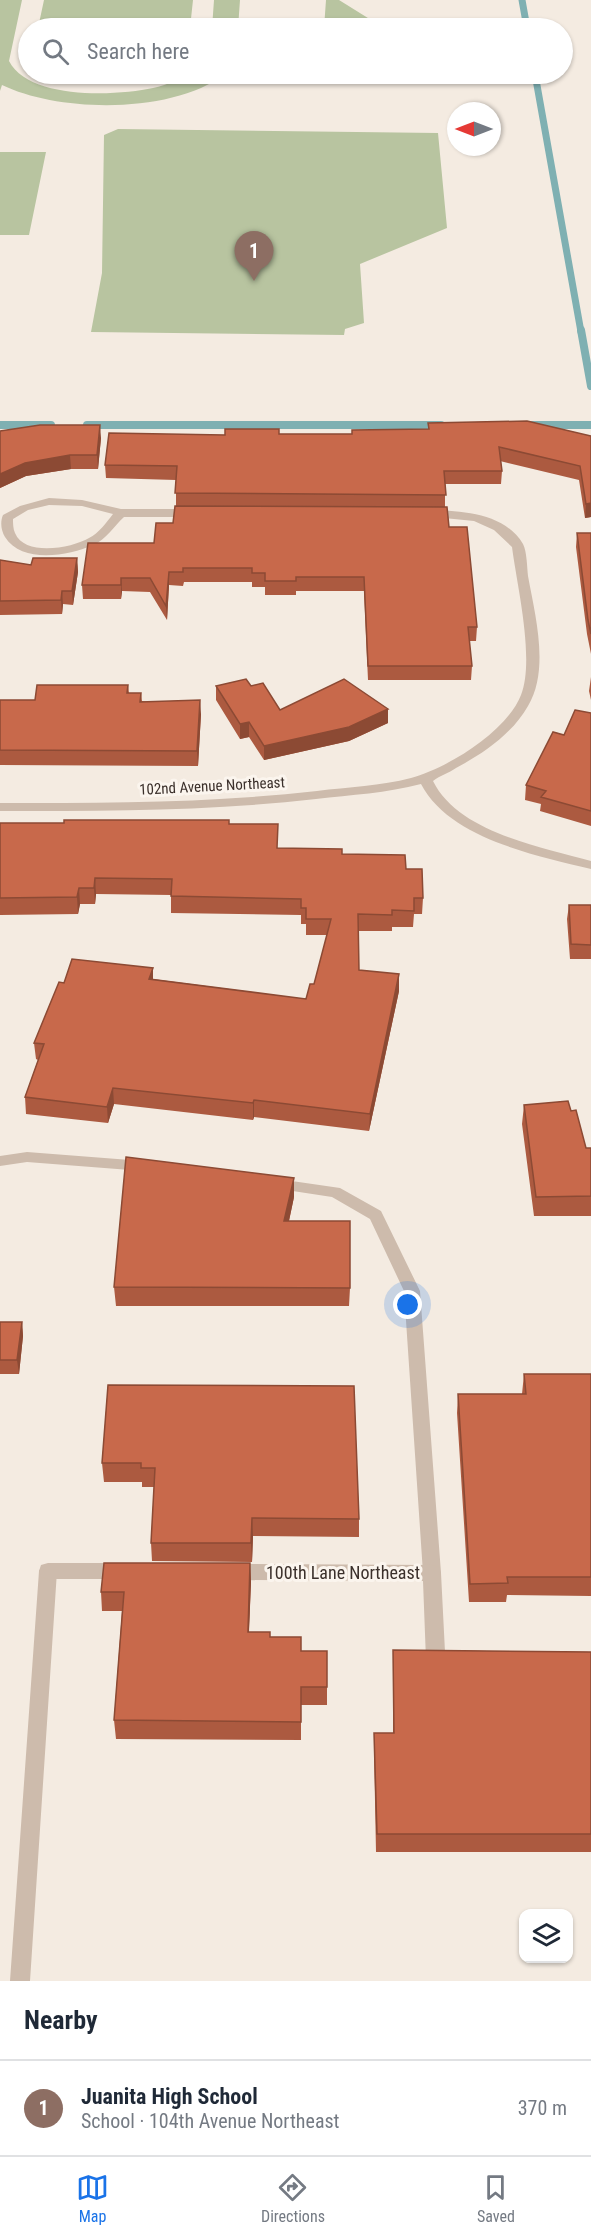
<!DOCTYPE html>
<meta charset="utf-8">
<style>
:root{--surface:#fff;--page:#f2f2f3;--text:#1f2937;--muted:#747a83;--line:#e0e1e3;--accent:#1a73e8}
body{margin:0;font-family:"Roboto Condensed",sans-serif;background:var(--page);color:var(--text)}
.controls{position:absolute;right:18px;bottom:18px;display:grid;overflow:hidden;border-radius:12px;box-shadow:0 2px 4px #0004}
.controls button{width:54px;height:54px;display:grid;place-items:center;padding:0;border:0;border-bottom:2px solid var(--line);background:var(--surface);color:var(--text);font:30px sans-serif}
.compass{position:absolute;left:447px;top:102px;width:54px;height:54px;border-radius:50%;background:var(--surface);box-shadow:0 2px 4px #0004;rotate:270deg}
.you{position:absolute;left:408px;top:1305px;width:21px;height:21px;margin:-15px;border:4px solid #fff;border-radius:50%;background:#1a73e8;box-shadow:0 0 0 9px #1a73e833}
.badge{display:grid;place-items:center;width:39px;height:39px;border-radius:50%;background:var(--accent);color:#fff;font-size:20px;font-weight:700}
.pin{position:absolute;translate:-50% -50px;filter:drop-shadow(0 2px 3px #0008)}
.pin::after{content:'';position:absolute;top:32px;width:21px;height:18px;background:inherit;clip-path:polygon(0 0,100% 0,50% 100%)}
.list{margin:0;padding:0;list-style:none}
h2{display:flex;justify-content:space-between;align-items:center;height:78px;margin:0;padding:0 24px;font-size:26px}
h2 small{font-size:20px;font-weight:400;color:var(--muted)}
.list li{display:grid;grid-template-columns:39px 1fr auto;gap:18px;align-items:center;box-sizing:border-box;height:96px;padding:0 24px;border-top:2px solid var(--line)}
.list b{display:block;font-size:22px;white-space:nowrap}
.list p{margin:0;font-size:20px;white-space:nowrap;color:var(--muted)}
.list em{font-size:20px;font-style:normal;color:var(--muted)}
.icon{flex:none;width:33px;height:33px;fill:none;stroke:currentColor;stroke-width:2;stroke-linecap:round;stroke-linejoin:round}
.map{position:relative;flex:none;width:591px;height:1981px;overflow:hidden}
.search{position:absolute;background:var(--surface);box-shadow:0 2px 4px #0004;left:18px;right:18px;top:18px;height:66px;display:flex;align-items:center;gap:15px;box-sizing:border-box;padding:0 21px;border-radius:33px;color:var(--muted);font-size:22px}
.sheet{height:174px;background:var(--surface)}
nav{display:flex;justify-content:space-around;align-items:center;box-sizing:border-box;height:84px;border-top:2px solid var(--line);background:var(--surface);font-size:16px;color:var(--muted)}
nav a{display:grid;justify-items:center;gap:3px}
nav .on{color:var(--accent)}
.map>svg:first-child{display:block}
.green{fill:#b8c4a0}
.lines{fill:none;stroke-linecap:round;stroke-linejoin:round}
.stream-far1{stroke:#7fb0b2;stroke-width:7}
.stream{stroke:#7fb0b2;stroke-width:8}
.lane{fill:#cdbbac;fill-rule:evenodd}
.street{fill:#cdbbac;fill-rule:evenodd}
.wall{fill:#ac5a40}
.shaded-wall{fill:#8c4a34}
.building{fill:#c8694b;stroke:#8c4a34;stroke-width:1.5}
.labels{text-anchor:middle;stroke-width:6;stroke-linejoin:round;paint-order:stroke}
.street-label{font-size:15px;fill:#3b302b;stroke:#fbf5ee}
.near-street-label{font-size:18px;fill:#3b302b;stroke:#fbf5ee}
</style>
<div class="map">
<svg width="591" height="1981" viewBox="0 0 591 1981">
<rect width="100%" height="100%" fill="#f4ebe1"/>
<!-- green -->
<path class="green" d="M0,0h22l-13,61c20,39 107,35 144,27 14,-2 32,-13 44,-14 9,-2 19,-1 28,0 -52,40 -165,39 -223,11l-2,6z
M44,0h149l-3,28h-152z
M214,0h26l-2,28h-26z
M326,0h13l45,28h-60z
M118,129l320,4 9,95 -87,36 4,59 -19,6 -1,6 -253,-3 11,-59 2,-138z
M0,152h46l-17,83h-29z"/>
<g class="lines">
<!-- stream-far1 -->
<path class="stream-far1" d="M522,0l5,28
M535,74l46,258"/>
<!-- stream -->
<path class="stream" d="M581,330l10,56
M0,425h51
M87,425h354
M531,425h60"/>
<!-- lane -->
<path class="lane" d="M27,1152l116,9 5,1 2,4 -2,4 -5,1 -116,-9 -27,4v-10z
M278,1179l62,9 41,23 39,80 21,282 -3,5 -6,2 -6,-2 -3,-5 -19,-282 -34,-72 -38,-22 -59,-9 -2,-4 2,-4z
M48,1564l6,2 3,5 -27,410h-20l29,-410 3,-5z"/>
<!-- street -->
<path class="street" d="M49,498l33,2 39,9h73l6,4 -6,4h-70c-10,9 -18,23 -31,28 -25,11 -71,19 -88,-8 -4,-7 -5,-15 -2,-22l17,-9zM49,505l33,1 31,8c-7,9 -14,19 -24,24 -17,10 -64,19 -74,-5 -2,-4 -2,-10 -2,-14l15,-9z
M428,510c32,1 76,2 95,34 4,8 4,23 5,32 7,39 22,93 0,130 -15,27 -45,48 -72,62 -7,5 -17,8 -23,13 25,51 107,66 158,80v8c-56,-14 -141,-30 -170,-85 -34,9 -70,11 -105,15 -105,12 -210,12 -316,12v-8c106,0 212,0 317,-12 31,-4 64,-5 94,-13 37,-10 96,-47 110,-83 14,-36 -4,-109 -9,-148l-18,-17 -20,-9 -50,-5v-4z
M48,1563h75l7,2 2,6 -2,6 -7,2h-75l-7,-2 -2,-6 2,-6z
M231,1564l201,1 7,2 2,6 4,79 7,2 3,6 -3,6 -7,2 -16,-2 -3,-6 -3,-79 -192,-1 -7,-2 -2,-6 2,-6z"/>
</g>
<!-- wall -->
<path class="wall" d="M428,423l163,13v81l-6,1 -6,-38 -79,-19 2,10 -1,13h-56v23l4,20 28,100 -1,14h-7l3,25 -1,14h-103l-4,-89h-68v4h-31v-8h-13v-5h-68l-1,4 -14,-1 -2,35 -17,-28 -28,-1 -1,8h-38l-1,-14 72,-42 19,-20 3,-17v-26l-70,-2 -1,-13 120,-30 54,-1h73l76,-5z
M0,431l101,7 -3,31h-27l-45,7 -26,12z
M577,533h14v121l-4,-20 -11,-87z
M77,558l1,14 -5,33 -10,-1 -1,10 -62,1v-55l31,5z
M591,677v23l-2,-9z
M128,685l1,8h12l1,8 59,13 -3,52 -198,-1v-65h35z
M216,686h35l29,24 108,13 -39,18 -85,19 -15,-23 -9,2 -24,-39z
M591,713v113l-51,-15 1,-7 -16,-4 1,-15 38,-50z
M0,823l229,1 49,24 64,6 64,15 17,29 -1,16h-8l-1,13h-21v4h-34l1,39 40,21 -30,140 -115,-14 -1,3 -139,-16 -6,19 -82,-9 -1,-17 13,-37 -2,-1 -2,-16 30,-60 89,-15v11l153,20 8,-15 13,-49h-21v-11h-5v-9l-130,-2v-18l-75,-1 -1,10h-15l-2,10 -78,1z
M569,905h22v54h-21l-3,-40z
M524,1105l47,6 15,37h5v68h-57l-12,-92z
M294,1197l-5,24 61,67 -1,18h-233l-2,-19z
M0,1322h22l1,14 -4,38h-19z
M524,1374h67v222l-84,-1 -1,7h-37l-12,-189 1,-19h64z
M108,1385l251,134v18l-106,-1 -1,26 -100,-1 -1,-18 3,-56h-12v-5h-38l-2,-19z
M250,1563l1,19 -2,50 21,5 31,14 26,36v18h-26v35l-185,-1 -2,-19 8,-109h-20l-1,-19z
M393,1650l198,2v200h-215l-2,-101v-18h19z"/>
<!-- shaded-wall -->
<path class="shaded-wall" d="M100,425l1,13 -3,31 -1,-14z
M70,455l1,14 -45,7 -26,12v-14l25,-11z
M591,503v14l-6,1 1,-14z
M77,558l1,14 -5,33 -1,-14z
M169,572v13l-2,35 -1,-14z
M121,578l1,13 -1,8z
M62,591l1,13 -1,10 -1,-14z
M200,700l1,14 -3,52 -1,-15z
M388,709v14l-39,18 -85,19v-14z
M249,722v15l-9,2v-15z
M95,878l1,16 -1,10 -1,-16z
M79,888l1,16 -2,10 -1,-17z
M153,968v16l-4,-5z
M399,974v17l-30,140 1,-17z
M113,1088l1,16 -6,19 -1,-16z
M254,1100v17l-1,3v-17z
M294,1178v19l-9,42 -1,-18z
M22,1322l1,14 -4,38 -2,-14z
M252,1518l1,18 -1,26 -1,-19z
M250,1563l1,19 -3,69v-19z"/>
<!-- building -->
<path class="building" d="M527,421l64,15v67l-5,1 -6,-38 -81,-19 3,24h-58l2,24 -271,-2 2,-27 -72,-1 4,-32 116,2v-6h54v5h73v-4l77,-1 -1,-6z
M40,425h60l-3,30h-27l-45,8 -25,11v-43z
M175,506l272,1 2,20h18l10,100h-9l4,39h-104l-4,-89h-68v4h-31v-8h-13v-5h-69v4h-14l-3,34 -16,-28h-29v7h-39l6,-42h66l2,-20h17z
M577,533h14v101l-3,-14z
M33,558h44l-5,33h-10l-1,9 -61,1v-41l31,5z
M246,679l5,7 12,-3 17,27 64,-31 44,30 -39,18 -85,19 -15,-24 -9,2 -24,-38z
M37,685h91l-1,8h14l-1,9 60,-2 -3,51 -197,-1v-50h35z
M575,710l16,3v98l-50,-14 5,-6 -20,-6 27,-53 11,3z
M64,820h165v4h49l-1,24 65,1v5l63,1 1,14h16l1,29h-9v13l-22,-1v5l-34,-1 1,56 40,4 -29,140 -116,-14 -1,3 -140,-15 -6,19 -82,-10 19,-53 -10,-1 25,-61 5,1 8,-24 81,9 -4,11 157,20 4,-15h4l17,-65h-25v-11h-5v-9l-130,-3 1,-17 -77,-1 -1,10h-15l-2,9 -77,1v-75h64z
M569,905h22v40l-20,-1z
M568,1101l3,10 5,-1 10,38h5v48l-55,1 -12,-92z
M126,1157l168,21 -10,43h66v67l-236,-1z
M0,1322h22l-5,38h-17z
M524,1374h67v203h-84l1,6 -38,1 -12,-190h68z
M108,1385l246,1 5,133 -107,-1 -1,25h-100l4,-75h-14v-5h-39z
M104,1563h146l-2,69h22v5h31v14h26v36h-26v35l-187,-2 10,-128h-23z
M393,1650l198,2v182h-214l-3,-101h20z"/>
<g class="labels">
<!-- street labels -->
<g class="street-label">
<text transform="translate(212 786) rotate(-3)" y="5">102nd Avenue Northeast</text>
</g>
<!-- near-street labels -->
<g class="near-street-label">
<text x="343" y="1579">100th Lane Northeast</text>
</g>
</g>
</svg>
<div class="controls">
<button><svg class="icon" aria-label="layers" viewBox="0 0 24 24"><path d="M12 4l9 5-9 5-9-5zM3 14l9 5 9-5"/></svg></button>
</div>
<svg class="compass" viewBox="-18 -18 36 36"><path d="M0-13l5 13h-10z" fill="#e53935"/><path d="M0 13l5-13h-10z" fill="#747a83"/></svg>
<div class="you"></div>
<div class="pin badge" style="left:254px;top:281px;background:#8d6e63">1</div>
<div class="search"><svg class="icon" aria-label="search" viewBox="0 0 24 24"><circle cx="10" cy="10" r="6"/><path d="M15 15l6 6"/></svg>Search here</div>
</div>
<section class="sheet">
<h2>Nearby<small></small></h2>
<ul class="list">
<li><span class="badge" style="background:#8d6e63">1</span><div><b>Juanita High School</b><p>School · 104th Avenue Northeast</p></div><em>370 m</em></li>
</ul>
</section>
<nav>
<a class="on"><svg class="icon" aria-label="map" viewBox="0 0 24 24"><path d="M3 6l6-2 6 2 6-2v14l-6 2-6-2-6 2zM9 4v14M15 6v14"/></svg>Map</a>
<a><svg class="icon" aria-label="directions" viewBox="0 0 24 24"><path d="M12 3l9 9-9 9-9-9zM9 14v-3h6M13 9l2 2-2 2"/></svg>Directions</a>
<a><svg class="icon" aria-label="saved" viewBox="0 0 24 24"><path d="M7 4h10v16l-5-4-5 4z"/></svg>Saved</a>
</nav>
